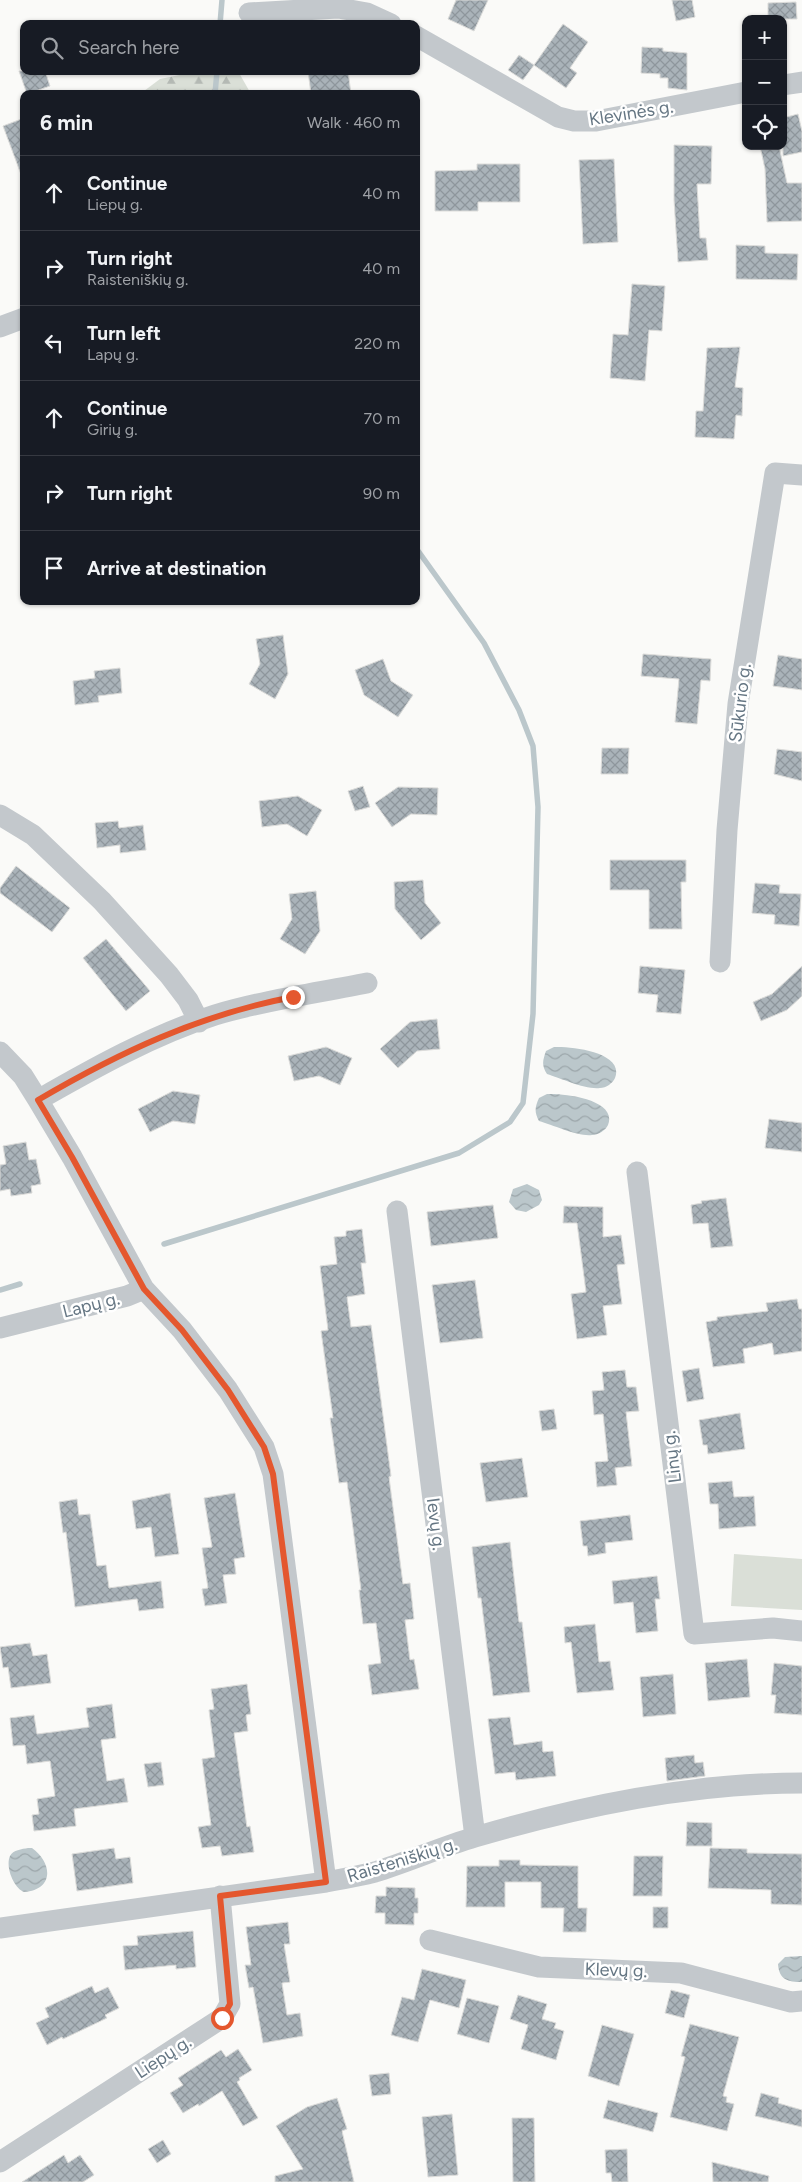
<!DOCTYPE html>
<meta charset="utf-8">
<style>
:root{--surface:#171b24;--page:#20242c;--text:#f1f3f6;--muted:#9ea1a6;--line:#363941}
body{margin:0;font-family:Figtree,sans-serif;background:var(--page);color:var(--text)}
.controls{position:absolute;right:15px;top:15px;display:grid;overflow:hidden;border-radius:10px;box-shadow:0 1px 4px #0004}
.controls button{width:45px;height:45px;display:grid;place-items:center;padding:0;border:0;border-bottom:1px solid var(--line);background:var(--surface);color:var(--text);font:25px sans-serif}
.stop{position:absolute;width:15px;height:15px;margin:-11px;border:4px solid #e4572e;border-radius:50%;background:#fff}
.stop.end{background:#e4572e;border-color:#fff;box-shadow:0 1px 5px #0008}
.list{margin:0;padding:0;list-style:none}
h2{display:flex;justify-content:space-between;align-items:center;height:65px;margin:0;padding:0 20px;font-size:21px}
h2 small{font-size:16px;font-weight:400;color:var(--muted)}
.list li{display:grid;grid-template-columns:32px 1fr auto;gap:15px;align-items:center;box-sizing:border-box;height:75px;padding:0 20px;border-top:1px solid var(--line)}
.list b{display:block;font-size:19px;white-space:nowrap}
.list p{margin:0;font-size:16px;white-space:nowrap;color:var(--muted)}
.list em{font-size:16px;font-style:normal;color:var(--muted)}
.icon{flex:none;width:28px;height:28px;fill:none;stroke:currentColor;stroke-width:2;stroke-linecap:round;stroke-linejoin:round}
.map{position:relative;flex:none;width:802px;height:2182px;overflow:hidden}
.search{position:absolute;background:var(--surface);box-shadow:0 1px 4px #0004;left:20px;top:20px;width:400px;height:55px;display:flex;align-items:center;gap:12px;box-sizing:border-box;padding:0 18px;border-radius:10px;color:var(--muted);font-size:19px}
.panel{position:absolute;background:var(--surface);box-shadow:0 1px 4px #0004;left:20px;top:90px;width:400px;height:515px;border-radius:10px}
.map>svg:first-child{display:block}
.forest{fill:url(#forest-firs)}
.pitch{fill:#dadfd7}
.water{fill:url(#water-waves)}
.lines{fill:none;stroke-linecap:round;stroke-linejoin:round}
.stream{stroke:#bbc7cb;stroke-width:5.5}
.building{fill:url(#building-cross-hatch);stroke:#dcdcda}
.minor{stroke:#c3c8cc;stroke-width:21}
.route{stroke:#e4572e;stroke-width:6}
.labels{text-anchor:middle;stroke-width:5;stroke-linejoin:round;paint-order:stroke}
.street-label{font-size:18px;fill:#657683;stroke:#fff}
</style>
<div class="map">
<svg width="802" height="2182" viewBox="0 0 802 2182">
<defs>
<pattern id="forest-firs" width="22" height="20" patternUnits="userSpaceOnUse" patternTransform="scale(1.25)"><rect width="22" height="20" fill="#dadfd7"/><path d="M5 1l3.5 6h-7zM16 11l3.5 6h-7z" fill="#b4b9b4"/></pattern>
<pattern id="water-waves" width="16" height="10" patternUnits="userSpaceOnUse" patternTransform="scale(1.25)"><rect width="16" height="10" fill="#bbc7cb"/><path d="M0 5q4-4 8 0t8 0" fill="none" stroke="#9ca6aa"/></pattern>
<pattern id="building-cross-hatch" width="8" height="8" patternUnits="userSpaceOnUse" patternTransform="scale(1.25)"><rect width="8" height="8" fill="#aab3b9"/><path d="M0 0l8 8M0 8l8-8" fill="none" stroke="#8e969c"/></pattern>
</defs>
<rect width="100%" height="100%" fill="#fafaf8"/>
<!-- forest -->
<path class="forest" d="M199,71h39l13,23h-111l20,-15z"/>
<!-- pitch -->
<path class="pitch" d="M734,1554l68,5v51l-71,-4z"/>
<!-- water -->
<path class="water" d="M554,1047c17,-1 71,5 61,31 -2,5 -9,10 -15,10 -14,2 -40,-10 -53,-14 -6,-9 -4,-14 -1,-23z
M547,1094c16,-1 71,5 61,31 -2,5 -10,10 -16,10 -13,2 -39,-10 -53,-14 -5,-9 -4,-14 0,-23z
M527,1184l12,6 3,10 -3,5 -13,7 -10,-2 -7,-8 4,-13z
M28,1848h4c21,15 22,42 -8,44 -10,-4 -19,-25 -14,-36 3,-6 12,-7 18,-8z
M802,1956v26c-14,0 -23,-2 -24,-18l7,-7z"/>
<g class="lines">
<!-- stream -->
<path class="stream" d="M220,24l2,-24
M215,94l2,-23
M164,1244l295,-91 51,-31 13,-19 10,-89 5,-207 -5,-61 -14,-36 -35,-67 -68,-95
M0,1290l20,-6"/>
</g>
<!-- building -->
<path class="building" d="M456,0h32l-14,31 -26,-12z
M672,0h20l3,17 -19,4z
M796,2l1,17h-29v-16z
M563,24l25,18 -18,26 7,5 -11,15 -32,-23z
M642,47l21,1v3l24,2v37l-19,-2v-10h-8v-4l-19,-1z
M519,55l15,10 -11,15 -15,-10z
M19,71h26l5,15 -23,8z
M308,71h40l3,23h-40z
M798,114l4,17v21l-19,4v-38z
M24,118v58l-2,1 -19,-51z
M674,145l38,1 -1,38h-14l3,54h6l2,22 -30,2 -4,-62z
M760,146h19l8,37h15v38l-35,1 -2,-53z
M614,159l4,83 -35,2 -4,-84z
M477,164h43v38h-42v9h-43v-40l42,-1z
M736,245l29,1v7l33,1 -1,26 -61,-1z
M632,284l33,2 -3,45 -13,-1 -4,51 -35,-3 3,-44 15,1z
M740,347l-5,40 8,1 -1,28 -6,-1 -2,24 -39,-2 1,-26h7l4,-63z
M283,635l5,39 -13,25 -26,-15 11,-20 -4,-25z
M643,654l68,5 -1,22 -9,-1 -4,44 -22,-2 4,-43 -38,-3z
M778,655l24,4v31l-29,-4z
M383,659l8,22 22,14 -15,22 -34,-22 -9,-25z
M120,668l2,25 -24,3 1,6 -24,3 -2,-24 22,-3 -1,-7z
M602,748h27l-1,26h-27z
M777,749l25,3v29l-28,-7z
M363,786l7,21 -15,4 -7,-20z
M398,787l40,1 -1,27 -26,-1 -19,13 -17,-24z
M298,796l24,14 -15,26 -20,-12 -25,3 -3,-26z
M118,821l1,7 24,-3 3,25 -26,3v-8l-23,3 -2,-25z
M610,860h76v22h-5l1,47h-33v-39h-39z
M16,866l54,42 -18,24 -52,-39v-5z
M423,880l2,23 16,20 -20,17 -26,-31 -1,-27z
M755,883l25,2 -1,8 22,1 -2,32 -25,-2 1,-9 -23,-2z
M316,891l4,40 -15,23 -25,-15 12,-20 -3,-25z
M106,939l44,52 -24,20 -43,-53z
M640,966l45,4 -4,44 -25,-2 2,-17 -20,-2z
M802,966v30l-15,14 -26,11 -8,-19 19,-8z
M437,1019l3,30 -23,2 -19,17 -18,-19 30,-27z
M326,1047l26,11 -12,27 -21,-9 -25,5 -6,-25z
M173,1091l27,4 -5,29 -22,-3 -23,11 -12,-23z
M769,1119l33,4v29l-37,-4z
M26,1142l3,18 7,-1 5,25 -10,2 1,7 -21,3 -1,-7 -10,2v-26l6,-1 -3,-18z
M726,1198l7,48 -22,2 -3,-25 -15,1 -2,-19 11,-2 -1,-2z
M493,1205l5,33 -67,8 -4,-34z
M564,1206l39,1v30l18,-2 4,29 -8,1 5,39 -19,2 4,29 -30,4 -6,-45 15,-2 -9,-69h-14z
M362,1229l4,34h-5l4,31 -18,3 4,30 20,-2 20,151 -2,1 14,107 7,-1 4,36 -9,1 5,40 4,-1 5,30 -47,6 -4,-30 13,-2 -5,-40 -13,1 -4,-34h2l-14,-108 -8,1 -9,-65h3l-12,-87 7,-1 -8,-64 17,-2 -3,-27 12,-1v-5z
M475,1280l8,58 -43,5 -8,-58z
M797,1299l2,10h3v42l-28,4 -2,-12 -29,6 2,14 -32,4 -7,-45 11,-2v-3l51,-6 -2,-8z
M699,1368l5,31 -17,3 -5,-31z
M625,1370l2,17h9l3,24 -13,1 6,54 -17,2 2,17 -20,2 -2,-25 13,-1 -5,-47 -9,1 -2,-24 12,-1 -2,-18z
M554,1409l3,20 -15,2 -3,-20z
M740,1413l5,36 -37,5 -1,-9h-4l-4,-25z
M522,1458l6,39 -42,5 -6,-39z
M732,1481l2,16 20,-1 2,30 -37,3 -1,-25h-8l-2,-21z
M170,1493l9,61 -24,3 -4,-30 -15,2 -4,-28z
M235,1493l10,64 -11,2 2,15 -13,1 4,28 -22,3 -3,-17 6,-1 -6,-40 10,-1 -8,-49z
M77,1499l2,16 11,-1 7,52 9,-1 3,23 52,-7 3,27 -25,3 -2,-12 -62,8 -9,-75 -3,1 -4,-31z
M630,1515l3,25 -28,3 1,10 -18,3 -1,-10h-4l-3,-25z
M510,1542l9,80h3l8,70 -37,4 -12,-98h-3l-6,-51z
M657,1576l3,23h-5l3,32 -22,2 -3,-31 -19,2 -2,-23z
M595,1624l4,38 11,-1 4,29 -37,3 -6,-51 -6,1 -1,-16z
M30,1643l3,13 14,-2 4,29 -40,5 -3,-21 -5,1 -3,-21z
M747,1659l3,38 -42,4 -3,-38z
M774,1663l28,3v49l-28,-2 2,-18h-5z
M673,1674l3,40 -33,3 -3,-40z
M247,1684l4,30 -5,1 2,16 -14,2 13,94 3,-1 4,26 -32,4 -2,-10 -18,2 -4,-21 13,-2 -9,-66 13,-2 -6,-47 5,-1 -3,-20z
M112,1704l4,34 -15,2 6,41 17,-3 4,24 -54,7 2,17 -42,5 -2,-16 7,-1 -2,-15 18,-3 -5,-35 -23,3 -2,-19 -12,1 -3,-28 24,-3 3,19 16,-2 36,-5 -3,-19z
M510,1717l4,28 28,-4 1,11 10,-1 3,25 -40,4 -1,-8 -20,2 -7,-55z
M694,1755l1,8 8,-1 2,14 -38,5 -2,-23z
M161,1762l3,23 -16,2 -4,-23z
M687,1822l25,1v23h-26z
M114,1848l2,11 14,-2 3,26 -56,8 -5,-37z
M710,1848l37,1v4l55,1v51l-31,-1v-14l-63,-2z
M634,1856h29l-1,40h-29z
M499,1860h21v5l58,1v42h9l-1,24h-23l1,-24h-23v-26h-36v25h-39l1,-41h32z
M386,1887l29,1v10h3v15h-4v12l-29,-1v-11h-10l1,-17h10z
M653,1907h15v21h-15z
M288,1922l2,22h-6l6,38 -8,1 5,32 13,-2 3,23 -40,7 -10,-56 -4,1 -4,-23h6l-5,-38z
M193,1931l3,36 -20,2v-4l-51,5 -2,-24 15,-1 -1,-9z
M422,1969l44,11 -7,28 -29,-8 -12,42 -27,-7 11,-38 12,3z
M92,1986l3,7 13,-6 11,21 -14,7 2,3 -44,21 -1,-2 -15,8 -11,-22 13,-6 -4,-9z
M671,1990l19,5 -6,23 -19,-5z
M518,1995l29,9 -5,15 14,4 -2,5 10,3 -8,29 -35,-11 7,-24 -18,-6z
M467,1998l32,8 -10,37 -32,-9z
M690,2024l49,13 -16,59 4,1 -1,5 8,2 -7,27 -57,-14 15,-60 -4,-1z
M602,2025l32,9 -15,52 -31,-10z
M238,2049l14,21 -13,8 1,2 -3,2 21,36 -15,8 -21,-35 -23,15 -1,-2 -15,9 -13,-20 13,-8 -5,-7 43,-28 5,7z
M389,2073l2,21 -19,2 -3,-21z
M761,2093l18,5 -1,5 24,7v17l-47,-11z
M337,2098l10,31 -5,2 12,51h-79v-6l28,-7 -27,-43 31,-19z
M608,2100l50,13 -5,19 -50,-14z
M452,2114l6,61 -30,2 -6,-60z
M512,2118h22l1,64h-22z
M163,2140l8,14 -14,9 -9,-14z
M627,2149l1,33h-16l-1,-9h-5l-1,-23z
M64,2155l4,8 12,-8 14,20 -11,7h-61z
M712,2162l57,14 -1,6h-55z"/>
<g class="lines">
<!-- minor -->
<path class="minor" d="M249,13l89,-5 29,5 24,11
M416,36l142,81 16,4h22l150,-29
M783,85l19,-3
M0,327l24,-9
M0,815l33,20 69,66 67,74 19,25 11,22
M720,962l7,-132 11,-126 37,-231 27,2
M0,1052l23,24 15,24 34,57 72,132
M38,1100c56,-32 115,-65 177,-85 50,-15 102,-22 152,-32
M637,1172l57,462 79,-6 29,3
M397,1211l78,626
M0,1328l127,-32 17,-7 38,41 46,60 36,57 9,27 5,37 48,371
M0,1928l326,-46c16,-3 33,-6 49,-10 33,-10 66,-25 100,-35 106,-31 216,-54 327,-54
M430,1940l109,27 142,6 110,29 11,-1
M0,2162l222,-144 8,-14 -10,-108"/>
</g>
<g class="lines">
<!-- route -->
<path class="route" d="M222,2018l8,-14 -10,-108 106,-14 -53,-408 -9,-27 -36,-57 -46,-60 -38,-41 -72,-132 -34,-57c82,-48 161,-85 255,-103"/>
</g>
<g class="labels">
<!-- street labels -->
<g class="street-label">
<text transform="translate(631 113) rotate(-9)" y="6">Klevinės g.</text>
<text transform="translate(740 703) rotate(-83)" y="6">Sūkurio g.</text>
<text transform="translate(91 1305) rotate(-14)" y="6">Lapų g.</text>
<text transform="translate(672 1457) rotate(-97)" y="6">Linų g.</text>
<text transform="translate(436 1524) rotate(83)" y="6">Ievų g.</text>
<text transform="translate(402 1860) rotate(-17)" y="6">Raisteniškių g.</text>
<text transform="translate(616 1970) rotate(2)" y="6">Klevų g.</text>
<text transform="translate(163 2057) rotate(-33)" y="6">Liepų g.</text>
</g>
</g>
</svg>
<div class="controls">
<button>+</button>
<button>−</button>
<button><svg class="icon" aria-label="locate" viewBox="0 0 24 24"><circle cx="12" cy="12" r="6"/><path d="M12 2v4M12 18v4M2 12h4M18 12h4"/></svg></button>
</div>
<div class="stop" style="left:222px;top:2018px"></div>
<div class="stop end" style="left:293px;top:997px"></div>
<div class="search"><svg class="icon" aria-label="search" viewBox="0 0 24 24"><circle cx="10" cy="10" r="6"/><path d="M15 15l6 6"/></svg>Search here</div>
<section class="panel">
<h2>6 min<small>Walk · 460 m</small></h2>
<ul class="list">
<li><svg class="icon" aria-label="ahead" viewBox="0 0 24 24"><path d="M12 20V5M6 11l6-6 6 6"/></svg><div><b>Continue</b><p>Liepų g.</p></div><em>40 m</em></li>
<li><svg class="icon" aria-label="right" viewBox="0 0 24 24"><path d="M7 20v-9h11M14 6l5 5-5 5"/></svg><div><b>Turn right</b><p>Raisteniškių g.</p></div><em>40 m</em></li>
<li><svg class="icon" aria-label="left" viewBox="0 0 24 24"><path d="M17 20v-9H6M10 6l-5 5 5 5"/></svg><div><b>Turn left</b><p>Lapų g.</p></div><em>220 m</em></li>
<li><svg class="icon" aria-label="ahead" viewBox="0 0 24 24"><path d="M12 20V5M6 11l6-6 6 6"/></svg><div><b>Continue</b><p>Girių g.</p></div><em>70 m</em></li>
<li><svg class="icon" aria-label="right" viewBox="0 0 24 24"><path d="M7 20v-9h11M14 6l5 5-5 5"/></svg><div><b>Turn right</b></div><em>90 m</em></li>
<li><svg class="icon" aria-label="arrive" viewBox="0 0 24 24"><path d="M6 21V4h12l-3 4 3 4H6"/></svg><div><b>Arrive at destination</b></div></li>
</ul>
</section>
</div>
